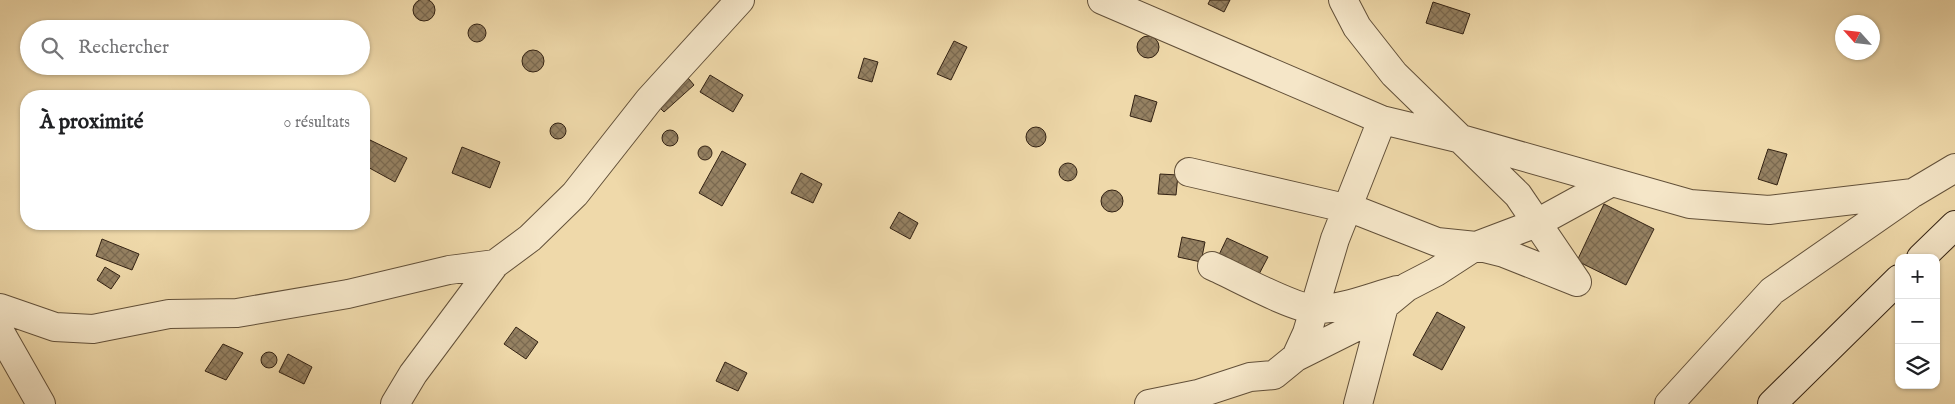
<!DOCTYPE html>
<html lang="fr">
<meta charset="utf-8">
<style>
:root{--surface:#fff;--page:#f2f2f2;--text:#202124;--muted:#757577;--line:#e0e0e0}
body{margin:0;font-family:"IM FELL English",serif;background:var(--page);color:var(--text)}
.controls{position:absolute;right:15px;bottom:15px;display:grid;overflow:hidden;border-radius:10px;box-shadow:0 1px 4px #0004}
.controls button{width:45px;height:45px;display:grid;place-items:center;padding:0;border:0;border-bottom:1px solid var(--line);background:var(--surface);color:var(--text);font:25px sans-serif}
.compass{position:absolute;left:1835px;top:15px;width:45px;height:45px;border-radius:50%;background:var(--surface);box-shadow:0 1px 4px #0004;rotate:297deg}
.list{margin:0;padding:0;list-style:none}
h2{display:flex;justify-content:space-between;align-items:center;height:65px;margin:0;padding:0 20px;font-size:21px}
h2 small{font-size:16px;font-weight:400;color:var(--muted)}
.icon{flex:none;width:28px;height:28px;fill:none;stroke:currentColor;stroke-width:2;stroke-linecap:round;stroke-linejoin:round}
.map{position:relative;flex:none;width:1955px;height:404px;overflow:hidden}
.search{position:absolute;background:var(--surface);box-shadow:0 1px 4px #0004;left:20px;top:20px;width:350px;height:55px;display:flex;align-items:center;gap:12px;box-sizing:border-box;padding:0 18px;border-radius:28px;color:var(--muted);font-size:19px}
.panel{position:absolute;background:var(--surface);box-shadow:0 1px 4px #0004;left:20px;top:90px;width:350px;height:140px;border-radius:20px}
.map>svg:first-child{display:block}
.building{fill:url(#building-cross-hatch);stroke:#332213}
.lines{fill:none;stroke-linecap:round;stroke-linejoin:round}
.minor-casing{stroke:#625039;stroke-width:30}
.secondary-casing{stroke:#332213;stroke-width:30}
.minor{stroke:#f5e6c8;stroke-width:28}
.secondary{stroke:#f5e6c8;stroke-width:28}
</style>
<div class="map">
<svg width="1955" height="404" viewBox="0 0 1955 404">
<defs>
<pattern id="building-cross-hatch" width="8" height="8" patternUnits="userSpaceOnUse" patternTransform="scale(1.25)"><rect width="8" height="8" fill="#958162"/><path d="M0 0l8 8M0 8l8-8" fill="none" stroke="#7a6950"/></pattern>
</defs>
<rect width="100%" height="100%" fill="#efd9aa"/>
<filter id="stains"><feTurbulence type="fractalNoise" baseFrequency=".004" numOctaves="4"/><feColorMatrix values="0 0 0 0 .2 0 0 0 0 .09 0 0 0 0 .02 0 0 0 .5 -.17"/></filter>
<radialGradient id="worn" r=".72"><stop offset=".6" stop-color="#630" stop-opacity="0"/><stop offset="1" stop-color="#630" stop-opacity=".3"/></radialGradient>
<!-- building -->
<path class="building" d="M413 10a11 11 0 1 1 22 0a11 11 0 1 1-22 0Z
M1210,0h20l-6,12 -16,-8z
M1433,2l37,12 -7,20 -37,-11z
M468 33a9 9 0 1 1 18 0a9 9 0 1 1-18 0Z
M1137 47a11 11 0 1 1 22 0a11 11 0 1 1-22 0Z
M954,41l13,6 -16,33 -14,-6z
M522 61a11 11 0 1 1 22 0a11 11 0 1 1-22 0Z
M864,58l14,4 -6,20 -14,-4z
M683,72l11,13 -30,27 -12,-12z
M710,75l33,20 -10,17 -33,-20z
M1135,95l22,7 -6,20 -21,-6z
M550 131a8 8 0 1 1 16 0a8 8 0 1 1-16 0Z
M1026 137a10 10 0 1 1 20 0a10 10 0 1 1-20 0Z
M662 138a8 8 0 1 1 16 0a8 8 0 1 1-16 0Z
M370,140l37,18 -12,24 -31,-17v-13z
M698 153a7 7 0 1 1 14 0a7 7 0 1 1-14 0Z
M462,147l38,15 -10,26 -38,-15z
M1768,149l19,5 -10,31 -19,-6z
M722,151l24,13 -24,42 -23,-13z
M1059 172a9 9 0 1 1 18 0a9 9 0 1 1-18 0Z
M801,173l21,11 -9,19 -22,-10z
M1160,174l18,1 -2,20 -18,-1z
M1101 201a11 11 0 1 1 22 0a11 11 0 1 1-22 0Z
M1604,204l50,25 -28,56 -49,-24z
M899,212l19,11 -8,16 -20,-11z
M1182,237l23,5 -4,20 -23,-5z
M1227,238l41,19 -11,21 -40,-19z
M102,239l37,15 -7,16 -36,-14z
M105,267l15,9 -9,13 -14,-9z
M1437,312l28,15 -23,43 -29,-15z
M516,327l22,15 -12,17 -22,-15z
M223,344l20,9 -17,27 -21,-9z
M261 360a8 8 0 1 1 16 0a8 8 0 1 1-16 0Z
M288,354l24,13 -8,17 -25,-12z
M725,362l22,11 -9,18 -22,-10z"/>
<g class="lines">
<defs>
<path id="minor" d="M1102,0l280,120 79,19 229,65 79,6 144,-17 42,-25
M1343,0l14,27 37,47 124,121 59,87
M1189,172l169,39 79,31 39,4 28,7 73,29
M1212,266c23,10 80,42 102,43 27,1 57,-12 83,-19
M0,308l55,19 38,2 76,-15 68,-1 111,-19 101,-24 46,-6
M0,332l41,72
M1296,357l11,-24 28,-94 47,-119
M395,404l18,-30 82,-110 35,-26 45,-44 74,-94 91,-100
M1149,404l49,-10 52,-17 24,-2 22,-18 66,-33 45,-37 29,-15 40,-26 61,-23 73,-40
M1358,404l26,-98
M1669,404l103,-113 138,-96"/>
<path id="secondary" d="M1921,258l34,-33
M1772,404l127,-125"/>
</defs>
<!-- minor casing -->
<use href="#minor" class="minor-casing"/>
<!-- secondary casing -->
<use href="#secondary" class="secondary-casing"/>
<!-- minor -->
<use href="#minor" class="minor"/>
<!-- secondary -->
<use href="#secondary" class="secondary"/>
</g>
<rect width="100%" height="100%" filter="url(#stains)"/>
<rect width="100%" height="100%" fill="url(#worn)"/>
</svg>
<div class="controls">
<button>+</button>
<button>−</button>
<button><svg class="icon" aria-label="layers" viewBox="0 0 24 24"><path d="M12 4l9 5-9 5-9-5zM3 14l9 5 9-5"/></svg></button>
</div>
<svg class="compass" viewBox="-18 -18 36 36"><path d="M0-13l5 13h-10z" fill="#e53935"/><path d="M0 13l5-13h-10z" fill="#757577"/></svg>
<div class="search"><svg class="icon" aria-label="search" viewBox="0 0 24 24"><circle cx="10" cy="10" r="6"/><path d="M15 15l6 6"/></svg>Rechercher</div>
<section class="panel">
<h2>À proximité<small>0 résultats</small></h2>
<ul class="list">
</ul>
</section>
</div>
